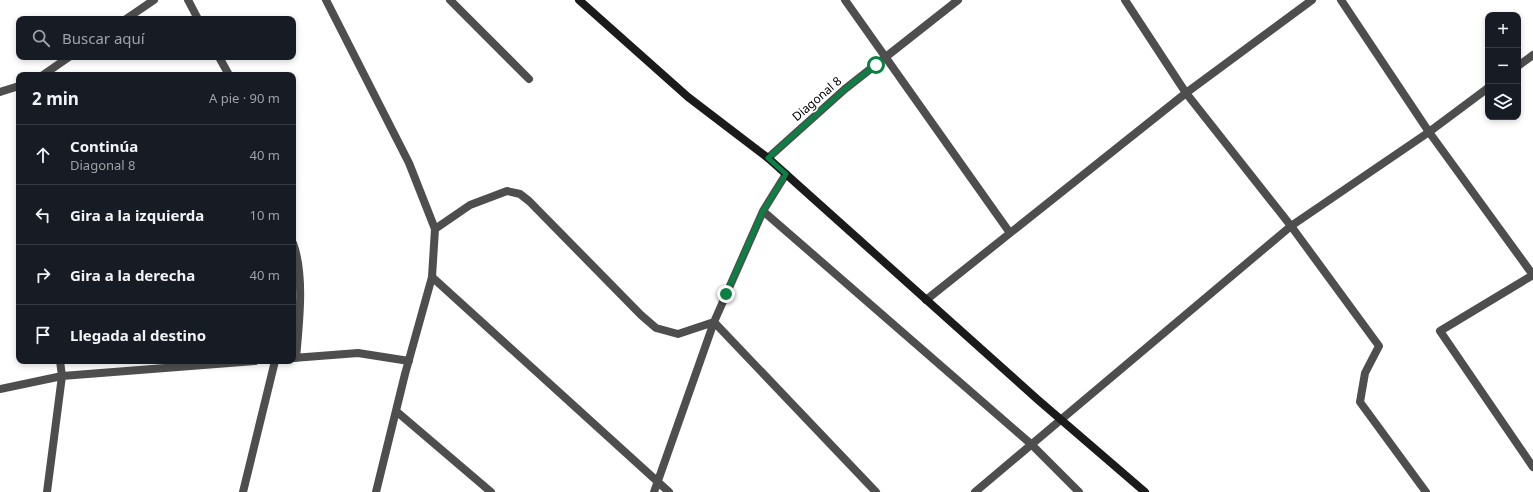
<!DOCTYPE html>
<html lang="es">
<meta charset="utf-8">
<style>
:root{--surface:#171b24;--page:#20242c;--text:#f1f3f6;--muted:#9ea1a6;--line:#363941}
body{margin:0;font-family:"Noto Sans",sans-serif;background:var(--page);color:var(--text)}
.controls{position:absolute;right:12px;top:12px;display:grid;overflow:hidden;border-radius:8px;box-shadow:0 2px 6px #0003}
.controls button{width:36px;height:36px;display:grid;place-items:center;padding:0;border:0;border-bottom:1px solid var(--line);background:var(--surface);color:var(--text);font:20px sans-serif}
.stop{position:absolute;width:12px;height:12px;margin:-9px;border:3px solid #0b8043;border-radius:50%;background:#fff}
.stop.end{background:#0b8043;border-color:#fff;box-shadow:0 1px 4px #0008}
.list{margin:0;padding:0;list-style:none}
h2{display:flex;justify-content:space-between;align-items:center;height:52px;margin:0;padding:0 16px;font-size:17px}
h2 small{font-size:13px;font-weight:400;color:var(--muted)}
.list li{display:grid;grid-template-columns:26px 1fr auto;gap:12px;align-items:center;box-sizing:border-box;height:60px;padding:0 16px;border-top:1px solid var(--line)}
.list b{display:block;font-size:15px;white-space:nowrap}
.list p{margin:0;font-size:13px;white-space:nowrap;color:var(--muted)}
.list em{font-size:13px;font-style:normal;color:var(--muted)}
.icon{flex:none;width:22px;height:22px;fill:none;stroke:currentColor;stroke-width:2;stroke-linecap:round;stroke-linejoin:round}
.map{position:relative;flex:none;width:1533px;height:492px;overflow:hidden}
.search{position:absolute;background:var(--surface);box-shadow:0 2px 6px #0003;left:16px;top:16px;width:280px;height:44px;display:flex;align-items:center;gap:10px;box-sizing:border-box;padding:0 14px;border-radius:8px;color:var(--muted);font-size:15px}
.panel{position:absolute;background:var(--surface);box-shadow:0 2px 6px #0003;left:16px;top:72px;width:280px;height:292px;border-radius:8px}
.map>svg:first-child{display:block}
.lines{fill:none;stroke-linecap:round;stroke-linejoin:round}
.street{stroke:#4e4e4e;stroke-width:8}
.secondary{stroke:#1b1b1b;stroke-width:8}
.route{stroke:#0b8043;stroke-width:5}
.labels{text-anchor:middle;stroke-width:3.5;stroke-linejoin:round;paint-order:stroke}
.street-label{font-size:12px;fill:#000;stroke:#fff}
</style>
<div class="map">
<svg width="1533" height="492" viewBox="0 0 1533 492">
<rect width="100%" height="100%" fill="#fff"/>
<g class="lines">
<!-- street -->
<path class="street" d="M188,0l10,19
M326,0l83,163 26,66 -3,48 -27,97 -29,118
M450,0l79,79
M845,0l165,233
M1125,0l61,93 105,133 88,120 -14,27 -5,29 66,90
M1341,0l88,132 104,143
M126,19l28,-19
M219,57l10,18
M1518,66l15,-11
M43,75l26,-18
M0,92l19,-6
M768,158l77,-69 113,-89
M763,211l268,233 48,48
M435,229l35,-24 37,-14 13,3 9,7 112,114 15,13 22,6 36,-12 162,170
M293,243c12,33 6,80 3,115
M1533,275l-93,56 93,136
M432,277l237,215
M926,300l260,-207 126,-93
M293,358l65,-5 51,8
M0,389l62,-13 193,-15
M396,411l95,81
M47,492l15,-116 -2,-15
M243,492l32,-131
M654,492l60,-170 49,-111 23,-37
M975,492l316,-266 138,-94 59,-44"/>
<!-- secondary -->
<path class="secondary" d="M579,0l109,97 80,61 269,241 108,93"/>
</g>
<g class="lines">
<!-- route -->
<path class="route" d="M726,294l37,-83 23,-37 -18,-16 77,-69 31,-24"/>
</g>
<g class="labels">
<!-- street labels -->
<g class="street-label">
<text transform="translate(817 99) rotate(-41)" y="4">Diagonal 8</text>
</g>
</g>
</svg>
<div class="controls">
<button>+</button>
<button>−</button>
<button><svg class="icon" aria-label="layers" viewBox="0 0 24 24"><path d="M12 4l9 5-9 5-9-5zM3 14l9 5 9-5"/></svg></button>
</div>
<div class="stop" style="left:876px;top:65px"></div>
<div class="stop end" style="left:726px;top:294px"></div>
<div class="search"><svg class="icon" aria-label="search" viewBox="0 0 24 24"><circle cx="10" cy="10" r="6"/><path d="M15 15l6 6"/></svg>Buscar aquí</div>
<section class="panel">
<h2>2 min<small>A pie · 90 m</small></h2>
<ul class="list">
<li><svg class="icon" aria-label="ahead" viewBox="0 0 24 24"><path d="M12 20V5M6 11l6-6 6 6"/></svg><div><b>Continúa</b><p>Diagonal 8</p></div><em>40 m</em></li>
<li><svg class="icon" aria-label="left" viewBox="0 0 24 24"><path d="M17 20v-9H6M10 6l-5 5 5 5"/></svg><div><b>Gira a la izquierda</b></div><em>10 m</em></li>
<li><svg class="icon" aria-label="right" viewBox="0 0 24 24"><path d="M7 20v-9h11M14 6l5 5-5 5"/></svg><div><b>Gira a la derecha</b></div><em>40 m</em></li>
<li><svg class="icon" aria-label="arrive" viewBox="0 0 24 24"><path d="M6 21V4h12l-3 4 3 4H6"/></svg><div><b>Llegada al destino</b></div></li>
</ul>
</section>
</div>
